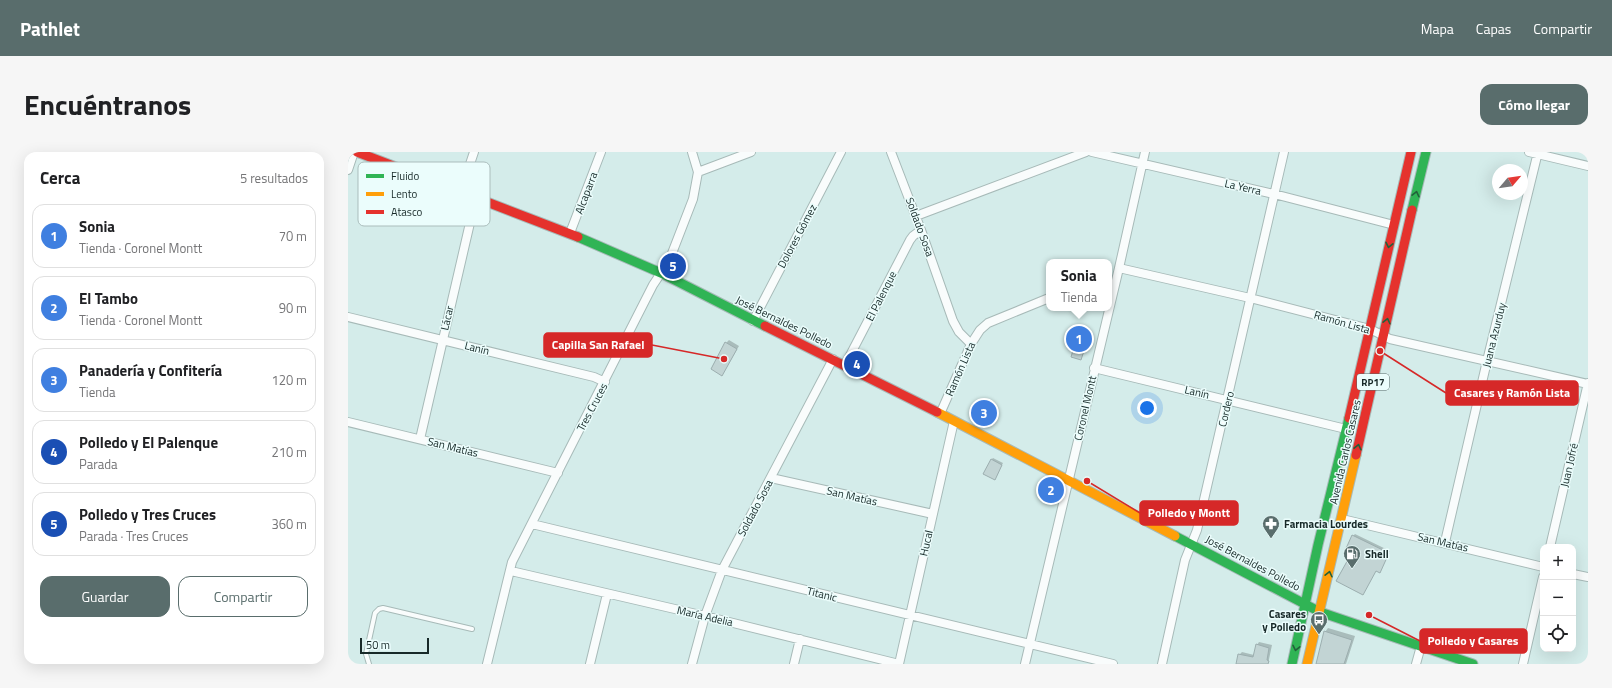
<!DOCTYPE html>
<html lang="es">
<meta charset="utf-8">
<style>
:root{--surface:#fff;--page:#f6f6f6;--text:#202124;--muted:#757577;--line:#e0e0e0;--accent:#596d6c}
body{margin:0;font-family:"Titillium Web",sans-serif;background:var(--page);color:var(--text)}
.controls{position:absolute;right:12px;bottom:12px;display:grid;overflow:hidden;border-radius:8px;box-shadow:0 4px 16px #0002}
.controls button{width:36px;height:36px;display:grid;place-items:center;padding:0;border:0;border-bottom:1px solid var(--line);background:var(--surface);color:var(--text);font:20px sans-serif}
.compass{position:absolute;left:1144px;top:12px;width:36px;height:36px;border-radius:50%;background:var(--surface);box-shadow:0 4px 16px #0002;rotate:61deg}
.scale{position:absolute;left:12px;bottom:10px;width:69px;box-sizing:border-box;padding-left:4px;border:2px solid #172928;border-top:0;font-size:11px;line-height:14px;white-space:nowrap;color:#172928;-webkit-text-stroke:3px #ebfdfc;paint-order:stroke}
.you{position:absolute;left:799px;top:256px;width:14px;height:14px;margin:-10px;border:3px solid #fff;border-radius:50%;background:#1a73e8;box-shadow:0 0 0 6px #1a73e833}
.badge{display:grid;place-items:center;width:26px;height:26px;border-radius:50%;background:var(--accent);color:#fff;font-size:13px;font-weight:700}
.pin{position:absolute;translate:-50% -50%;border:2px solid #fff;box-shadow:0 1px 4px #0006}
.popup{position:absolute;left:698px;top:107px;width:66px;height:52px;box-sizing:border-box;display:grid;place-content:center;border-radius:8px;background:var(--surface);filter:drop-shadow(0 1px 3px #0005);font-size:13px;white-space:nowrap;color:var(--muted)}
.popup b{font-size:15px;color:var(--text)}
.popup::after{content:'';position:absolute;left:50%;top:100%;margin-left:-8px;border:8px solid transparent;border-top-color:var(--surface)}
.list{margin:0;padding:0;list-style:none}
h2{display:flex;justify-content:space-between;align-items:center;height:52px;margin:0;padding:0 16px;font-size:17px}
h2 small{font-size:13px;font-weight:400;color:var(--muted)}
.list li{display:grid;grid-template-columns:26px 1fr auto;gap:12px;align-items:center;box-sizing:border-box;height:64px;margin:0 8px 8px;padding:0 8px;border:1px solid var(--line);border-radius:12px}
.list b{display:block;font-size:15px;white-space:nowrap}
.list p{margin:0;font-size:13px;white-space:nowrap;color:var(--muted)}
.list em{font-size:13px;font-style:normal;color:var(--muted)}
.actions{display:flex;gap:8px;padding:12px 16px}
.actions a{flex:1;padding:9px 0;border:1px solid var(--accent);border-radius:12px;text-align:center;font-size:14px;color:var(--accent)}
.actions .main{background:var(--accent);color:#fff}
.icon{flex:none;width:22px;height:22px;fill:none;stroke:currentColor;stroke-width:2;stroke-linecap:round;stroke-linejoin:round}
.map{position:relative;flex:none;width:1240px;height:512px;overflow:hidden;border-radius:12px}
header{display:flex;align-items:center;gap:24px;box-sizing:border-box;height:56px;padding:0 20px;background:var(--accent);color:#fff}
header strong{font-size:19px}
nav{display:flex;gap:22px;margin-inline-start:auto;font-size:14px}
.intro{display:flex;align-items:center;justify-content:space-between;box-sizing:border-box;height:96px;padding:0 24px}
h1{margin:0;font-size:28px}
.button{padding:10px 18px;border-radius:12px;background:var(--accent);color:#fff;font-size:14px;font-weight:700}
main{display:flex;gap:24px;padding:0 24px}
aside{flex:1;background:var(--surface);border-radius:12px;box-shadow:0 4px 16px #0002}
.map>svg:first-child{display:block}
.shadow{fill:#0003}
.building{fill:#c2d4d4;stroke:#9caeaf}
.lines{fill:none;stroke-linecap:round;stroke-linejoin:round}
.lane-casing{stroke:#a7bab8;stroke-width:6}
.street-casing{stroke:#a7bab8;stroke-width:10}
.fast-casing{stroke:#a7bab8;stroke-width:11}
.slow-casing{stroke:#a7bab8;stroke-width:11}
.jam-casing{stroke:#a7bab8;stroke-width:11}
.lane{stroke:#f9fcfc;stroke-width:4}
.street{stroke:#f9fcfc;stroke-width:8}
.fast{stroke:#30b455;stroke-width:9}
.slow{stroke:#ff9f0a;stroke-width:9}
.jam{stroke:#e5322d;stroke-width:9}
.oneway{stroke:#21613a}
.labels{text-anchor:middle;stroke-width:3;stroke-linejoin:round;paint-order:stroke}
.shield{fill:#ebfdfc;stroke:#576968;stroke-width:1}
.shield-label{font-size:10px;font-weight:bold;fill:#172928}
.street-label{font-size:11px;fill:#172928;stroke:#ebfdfc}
.poi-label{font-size:11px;font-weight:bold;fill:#172928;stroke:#ebfdfc;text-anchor:start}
.key{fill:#ebfdfc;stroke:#abbdbc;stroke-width:1}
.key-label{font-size:11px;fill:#172928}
.leader{fill:none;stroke:#d62828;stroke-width:1.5}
.callout-dot{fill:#d62828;stroke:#ebfdfc;stroke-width:1.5}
.callout{fill:#d62828;stroke:#d62828;stroke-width:1.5}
.callout-label{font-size:12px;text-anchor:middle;font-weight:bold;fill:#fff}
</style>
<header>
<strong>Pathlet</strong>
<nav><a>Mapa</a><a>Capas</a><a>Compartir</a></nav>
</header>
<div class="intro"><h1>Encuéntranos</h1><a class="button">Cómo llegar</a></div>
<main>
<aside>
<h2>Cerca<small>5 resultados</small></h2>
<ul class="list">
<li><span class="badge" style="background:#3f7fe0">1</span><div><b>Sonia</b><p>Tienda · Coronel Montt</p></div><em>70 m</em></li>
<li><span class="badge" style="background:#3f7fe0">2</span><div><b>El Tambo</b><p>Tienda · Coronel Montt</p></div><em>90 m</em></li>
<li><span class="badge" style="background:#3f7fe0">3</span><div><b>Panadería y Confitería</b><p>Tienda</p></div><em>120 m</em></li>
<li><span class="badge" style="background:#1a4fb4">4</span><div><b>Polledo y El Palenque</b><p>Parada</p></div><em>210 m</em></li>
<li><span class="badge" style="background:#1a4fb4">5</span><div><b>Polledo y Tres Cruces</b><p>Parada · Tres Cruces</p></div><em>360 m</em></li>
</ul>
<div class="actions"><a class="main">Guardar</a><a>Compartir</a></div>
</aside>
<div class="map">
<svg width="1240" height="512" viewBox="0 0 1240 512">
<rect width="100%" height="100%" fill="#d4ecea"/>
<!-- shadow -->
<path class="shadow" d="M727,177l14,4 -8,26 -8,-28z
M381,188l10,6 -17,29 4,-32z
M637,253l7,4 -5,8 -4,-10z
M645,306l10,5 -7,14 -4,-18z
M1007,382l35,17 -10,20 -29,-16 2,-19z
M980,476l27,8 -9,28h-29l8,-32z
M911,490l13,3 -4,19h-31l2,-9 3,-3 12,3 3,-10z"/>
<!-- building -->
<path class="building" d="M724,178l17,5 -8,25 -10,-3 4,-13 -6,-2z
M377,190l12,7 -15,27 -11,-7z
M634,254l9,5 -5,9 -9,-5z
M643,307l11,6 -7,15 -12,-6z
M1004,383l37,18 -9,20 -4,-2 -13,24 -27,-14 14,-25 -6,-3z
M976,479l28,9 -8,24h-28z
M908,492l13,4 -2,12 2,1 -1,3h-32l2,-10 15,3z"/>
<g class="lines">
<defs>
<path id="lane" d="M21,512l-3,-10 9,-41 4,-4 4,-1 89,21"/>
<path id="street" d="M543,0l30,78 32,91 6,11 12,12
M744,0l182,42 120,31
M1181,0l59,14
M0,18l6,-18
M350,20l53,-20
M113,39l13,-39
M568,64l170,-64
M222,81l31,-81
M771,116l131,30 120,31 20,10 198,45
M0,165l246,60 11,5
M405,169l88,-169
M497,213l65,-125 3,-4 8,-6
M746,216l252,61
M592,262l31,-70 9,-14 8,-7 61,-25
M0,270l210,51
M72,287l56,-242
M423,326l162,36
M994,367l201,48
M184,372l581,140
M1097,390l42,-181 51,-209
M1202,395l38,-164
M163,419l194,45 194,48
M1225,422l15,3
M139,512l25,-102 141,-277 16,-24 24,-62 5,-27 -6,-20
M242,512l17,-70
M344,512l13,-48 17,-46 111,-211
M446,512l6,-25
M551,512l55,-243
M677,512l94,-396 26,-116
M814,512l23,-104 12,-30 87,-378
M1068,512l5,-18
M1175,512l20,-87"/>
<path id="fast" d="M1064,58l14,-58
M230,85l83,36 104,53
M827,384l145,76 153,52
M944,512l26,-119 31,-127"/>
<path id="slow" d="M589,260l238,124
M959,512l49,-209"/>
<path id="jam" d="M9,0l221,85
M417,174l172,86
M1001,266l62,-266
M1008,303l56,-245"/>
</defs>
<!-- lane casing -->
<use href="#lane" class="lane-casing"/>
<!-- street casing -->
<use href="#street" class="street-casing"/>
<!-- fast casing -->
<use href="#fast" class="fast-casing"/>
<!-- slow casing -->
<use href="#slow" class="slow-casing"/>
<!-- jam casing -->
<use href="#jam" class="jam-casing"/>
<!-- lane -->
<use href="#lane" class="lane"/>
<!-- street -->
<use href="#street" class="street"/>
<!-- fast -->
<use href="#fast" class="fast"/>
<!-- slow -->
<use href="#slow" class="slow"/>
<!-- jam -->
<use href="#jam" class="jam"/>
</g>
<!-- one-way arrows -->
<defs><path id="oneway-chevron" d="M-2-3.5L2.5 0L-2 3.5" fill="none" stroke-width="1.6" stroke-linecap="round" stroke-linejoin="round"/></defs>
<g class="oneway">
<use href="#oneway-chevron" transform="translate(1068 42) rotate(-77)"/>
<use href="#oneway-chevron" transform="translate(1041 93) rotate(102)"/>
<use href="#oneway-chevron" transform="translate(1039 169) rotate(-77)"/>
<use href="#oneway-chevron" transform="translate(1010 295) rotate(-77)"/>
<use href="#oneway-chevron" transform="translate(981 422) rotate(-77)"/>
<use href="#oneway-chevron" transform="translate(948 496) rotate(102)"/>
</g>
<!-- icons -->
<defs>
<symbol id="pharmacy-pin" viewBox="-11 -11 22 30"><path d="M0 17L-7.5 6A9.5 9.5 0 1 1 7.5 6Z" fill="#596d6c" stroke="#ebfdfc"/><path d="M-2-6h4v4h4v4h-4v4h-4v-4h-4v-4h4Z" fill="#fff"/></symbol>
<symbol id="fuel-pin" viewBox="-11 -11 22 30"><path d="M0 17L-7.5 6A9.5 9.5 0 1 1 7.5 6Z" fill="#596d6c" stroke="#ebfdfc"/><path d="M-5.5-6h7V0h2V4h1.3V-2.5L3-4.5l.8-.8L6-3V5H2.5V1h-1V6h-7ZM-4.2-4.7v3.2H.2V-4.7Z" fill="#fff"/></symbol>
<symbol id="bus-pin" viewBox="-11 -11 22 30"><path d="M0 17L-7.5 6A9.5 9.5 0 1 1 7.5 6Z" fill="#596d6c" stroke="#ebfdfc"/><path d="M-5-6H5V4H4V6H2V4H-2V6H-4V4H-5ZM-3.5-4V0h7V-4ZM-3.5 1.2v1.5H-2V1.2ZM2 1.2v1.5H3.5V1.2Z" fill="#fff"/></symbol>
</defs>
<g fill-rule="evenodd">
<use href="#pharmacy-pin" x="913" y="362" width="20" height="27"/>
<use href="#fuel-pin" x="994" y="392" width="20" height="27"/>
<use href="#bus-pin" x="961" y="458" width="20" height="27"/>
</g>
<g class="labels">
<!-- shield labels -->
<rect class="shield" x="1009" y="222" width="32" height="16" rx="3"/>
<g class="shield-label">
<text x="1025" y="234">RP17</text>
</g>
<!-- street labels -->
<g class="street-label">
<text transform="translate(895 35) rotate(13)" y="4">La Yerra</text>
<text transform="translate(238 41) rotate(-69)" y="4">Alcaparra</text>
<text transform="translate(572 75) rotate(70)" y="4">Soldado Sosa</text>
<text transform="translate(449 84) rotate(-62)" y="4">Dolores Gómez</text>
<text transform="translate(533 144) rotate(-63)" y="4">El Palenque</text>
<text transform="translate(99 166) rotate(-77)" y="4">Lácar</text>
<text transform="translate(436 170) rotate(26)" y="4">José Bernaldes Polledo</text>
<text transform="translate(994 170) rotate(16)" y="4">Ramón Lista</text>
<text transform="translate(1146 183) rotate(-76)" y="4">Juana Azurduy</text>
<text transform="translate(129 196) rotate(14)" y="4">Lanín</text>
<text transform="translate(612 217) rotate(-66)" y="4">Ramón Lista</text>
<text transform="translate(849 240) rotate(13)" y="4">Lanín</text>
<text transform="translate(244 255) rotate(-62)" y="4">Tres Cruces</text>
<text transform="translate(737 256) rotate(-77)" y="4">Coronel Montt</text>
<text transform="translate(878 257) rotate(-77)" y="4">Cordero</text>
<text transform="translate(105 295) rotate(14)" y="4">San Matías</text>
<text transform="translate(997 300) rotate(-77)" y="4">Avenida Carlos Casares</text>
<text transform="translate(1221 313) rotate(-77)" y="4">Juan Jofré</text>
<text transform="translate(504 344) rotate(13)" y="4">San Matías</text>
<text transform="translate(407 356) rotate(-62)" y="4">Soldado Sosa</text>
<text transform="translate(1095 390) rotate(13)" y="4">San Matías</text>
<text transform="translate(578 391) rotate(-77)" y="4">Hucal</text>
<text transform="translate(905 411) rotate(28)" y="4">José Bernaldes Polledo</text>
<text transform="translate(474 442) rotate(14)" y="4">Titanic</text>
<text transform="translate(357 464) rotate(13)" y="4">María Adelia</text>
</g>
<!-- poi labels -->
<g class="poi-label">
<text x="936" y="376">Farmacia Lourdes</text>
<text x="1017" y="406">Shell</text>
<text x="958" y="466" text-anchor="end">Casares<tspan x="958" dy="13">y Polledo</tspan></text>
</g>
</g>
<!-- legend -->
<rect x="10" y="10" width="132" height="64" rx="6" class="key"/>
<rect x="18" y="22" width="18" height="4" fill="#30b455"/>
<rect x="18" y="40" width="18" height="4" fill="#ff9f0a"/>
<rect x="18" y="58" width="18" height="4" fill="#e5322d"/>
<g class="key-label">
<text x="43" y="28">Fluido</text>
<text x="43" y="46">Lento</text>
<text x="43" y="64">Atasco</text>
</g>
<!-- callouts -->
<path class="leader" d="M376 207L304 193M1032 199L1098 241M739 329L792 361M1021 463L1072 489"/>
<g class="callout-dot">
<circle cx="376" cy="207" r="4"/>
<circle cx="1032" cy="199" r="4"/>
<circle cx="739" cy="329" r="4"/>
<circle cx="1021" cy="463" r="4"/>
</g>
<g class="callout">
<rect x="196" y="181" width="108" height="24" rx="4"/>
<rect x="1098" y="229" width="132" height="24" rx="4"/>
<rect x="792" y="349" width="98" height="24" rx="4"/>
<rect x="1072" y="477" width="107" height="24" rx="4"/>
</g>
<g class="callout-label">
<text x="250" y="197">Capilla San Rafael</text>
<text x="1164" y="245">Casares y Ramón Lista</text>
<text x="841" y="365">Polledo y Montt</text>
<text x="1125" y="493">Polledo y Casares</text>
</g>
</svg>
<div class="controls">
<button>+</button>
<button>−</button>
<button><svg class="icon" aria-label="locate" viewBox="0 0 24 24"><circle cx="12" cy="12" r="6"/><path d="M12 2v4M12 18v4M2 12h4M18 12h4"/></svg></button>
</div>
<svg class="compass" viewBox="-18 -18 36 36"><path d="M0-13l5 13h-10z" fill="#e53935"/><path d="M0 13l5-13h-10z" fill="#757577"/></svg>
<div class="scale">50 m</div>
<div class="you"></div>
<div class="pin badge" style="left:731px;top:187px;background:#3f7fe0">1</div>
<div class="popup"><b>Sonia</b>Tienda</div>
<div class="pin badge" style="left:703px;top:338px;background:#3f7fe0">2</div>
<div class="pin badge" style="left:636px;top:261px;background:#3f7fe0">3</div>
<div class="pin badge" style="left:509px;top:212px;background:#1a4fb4">4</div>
<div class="pin badge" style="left:325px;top:114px;background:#1a4fb4">5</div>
</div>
</main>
